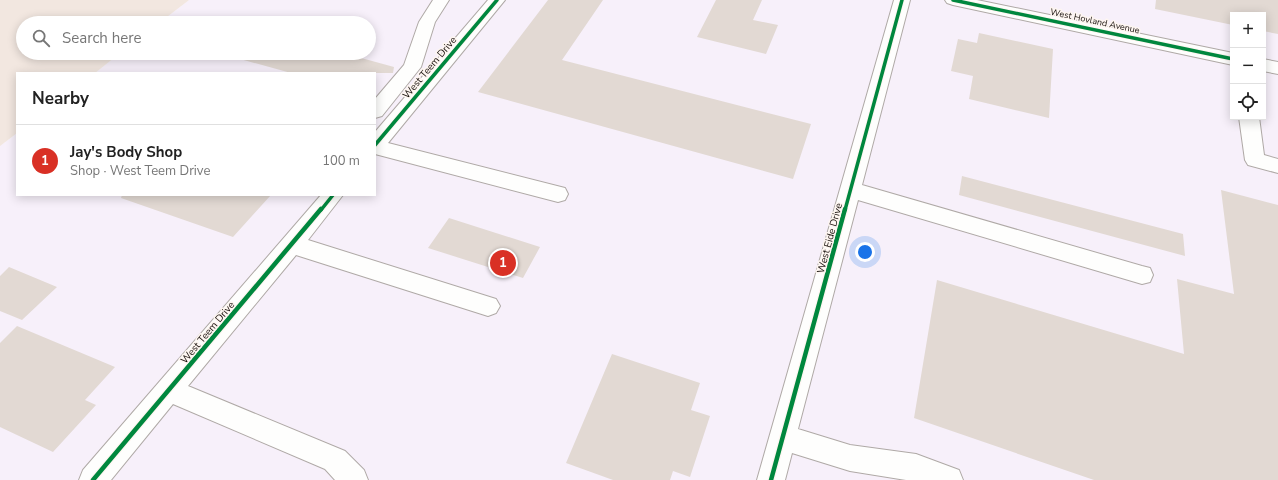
<!DOCTYPE html>
<meta charset="utf-8">
<style>
:root{--surface:#fff;--page:#f6f6f6;--text:#222;--muted:#767676;--line:#e0e0e0;--accent:#d93025}
body{margin:0;font-family:"Nunito Sans",sans-serif;background:var(--page);color:var(--text)}
.controls{position:absolute;right:12px;top:12px;display:grid;overflow:hidden;border-radius:0px;box-shadow:0 2px 10px #0003}
.controls button{width:36px;height:36px;display:grid;place-items:center;padding:0;border:0;border-bottom:1px solid var(--line);background:var(--surface);color:var(--text);font:20px sans-serif}
.you{position:absolute;left:865px;top:252px;width:14px;height:14px;margin:-10px;border:3px solid #fff;border-radius:50%;background:#1a73e8;box-shadow:0 0 0 6px #1a73e833}
.badge{display:grid;place-items:center;width:26px;height:26px;border-radius:50%;background:var(--accent);color:#fff;font-size:13px;font-weight:700}
.pin{position:absolute;translate:-50% -50%;border:2px solid #fff;box-shadow:0 1px 4px #0006}
.list{margin:0;padding:0;list-style:none}
h2{display:flex;justify-content:space-between;align-items:center;height:52px;margin:0;padding:0 16px;font-size:17px}
h2 small{font-size:13px;font-weight:400;color:var(--muted)}
.list li{display:grid;grid-template-columns:26px 1fr auto;gap:12px;align-items:center;box-sizing:border-box;height:72px;padding:0 16px;border-top:1px solid var(--line)}
.list b{display:block;font-size:15px;white-space:nowrap}
.list p{margin:0;font-size:13px;white-space:nowrap;color:var(--muted)}
.list em{font-size:13px;font-style:normal;color:var(--muted)}
.icon{flex:none;width:22px;height:22px;fill:none;stroke:currentColor;stroke-width:2;stroke-linecap:round;stroke-linejoin:round}
.map{position:relative;flex:none;width:1278px;height:480px;overflow:hidden}
.search{position:absolute;background:var(--surface);box-shadow:0 2px 10px #0003;left:16px;top:16px;width:360px;height:44px;display:flex;align-items:center;gap:10px;box-sizing:border-box;padding:0 14px;border-radius:22px;color:var(--muted);font-size:15px}
.panel{position:absolute;background:var(--surface);box-shadow:0 2px 10px #0003;left:16px;top:72px;width:360px;height:124px;border-radius:0px}
.map>svg:first-child{display:block}
.commercial{fill:#f7f0fa;fill-rule:evenodd}
.built{fill:#f2e7e0}
.building{fill:#e2d9d3}
.lines{fill:none;stroke-linecap:round;stroke-linejoin:round}
.minor-casing{stroke:#afa9a6;stroke-width:2}
.minor{fill:#fefefd;fill-rule:evenodd}
.cycleway-far1-casing{stroke:#fef6f1;stroke-width:5.5}
.cycleway-casing{stroke:#fef6f1;stroke-width:7}
.cycleway-far1{stroke:#00873e;stroke-width:3.5}
.cycleway{stroke:#00873e;stroke-width:4.5}
.labels{text-anchor:middle;stroke-width:3;stroke-linejoin:round;paint-order:stroke}
.far-street-label{font-size:9px;fill:#18110d;stroke:#fef6f1}
.street-label{font-size:10px;fill:#18110d;stroke:#fef6f1}
</style>
<div class="map">
<svg width="1278" height="480" viewBox="0 0 1278 480">
<rect width="100%" height="100%" fill="#fbf7f4"/>
<!-- commercial -->
<path class="commercial" d="M189,0h1089v480h-1278v-334l17,-13v62h358v-122h-280l25,-20h249v-30h-210zM1233,15h30v102h-30z"/>
<!-- built -->
<path class="built" d="M0,0h189l-30,23h-136v30h97l-25,20h-78v60l-17,13z"/>
<!-- building -->
<path class="building" d="M548,0h55l-41,60 249,64 -18,55 -315,-87z
M716,0h46l-9,20 25,5 -12,29 -69,-17z
M1156,0h122v34l-15,-3v-16h-30v10l-78,-16z
M979,33l74,16 -4,69 -80,-19 4,-23 -22,-5 7,-32 19,4z
M241,53h102l51,14 -1,6h-102l-51,-14z
M962,176l221,58 2,22 -226,-61z
M1221,190l57,15v275h-184l-180,-62 23,-138 247,74 -7,-75 57,15z
M122,195h149l-38,42 -112,-39z
M449,218l91,29 -17,31 -95,-30z
M9,267l48,20 -35,33 -22,-9v-35z
M17,326l98,41 -30,33 11,5 -43,47 -53,-25v-84z
M612,354l88,29 -9,27 19,6 -20,61 -17,-6 -3,9h-57l-47,-17z"/>
<g class="lines">
<defs>
<path id="minor" d="M433,0h16l-14,22 -14,45 -39,49 -7,2v-19l29,-34 15,-43z
M488,0h17l-117,143 177,45 3,6 -3,6 -7,2 -183,-48v-22z
M894,0h16l-48,185 280,81 8,2 3,7 -3,7 -8,2 -284,-84 -60,229 52,16 66,9 43,16 4,10h-57l-56,-9 -58,-18 -7,27h-28z
M945,0h32l256,53v12l-280,-60 -6,-2z
M1263,59l15,3v12l-15,-3z
M1239,117h20l5,38 14,4v14l-30,-8 -3,-5z
M321,195h22l-35,45 188,59 4,7 -4,7 -8,3 -192,-61 -108,131 157,65 19,19 4,10h-33l-10,-11 -152,-65 -62,76h-32l4,-10z"/>
</defs>
<!-- minor casing -->
<use href="#minor" class="minor-casing"/>
<!-- minor -->
<use href="#minor" class="minor"/>
<defs>
<path id="cycleway-far1" d="M953,0l280,59
M375,145l122,-145
M321,210l12,-15
M845,210l57,-210"/>
<path id="cycleway" d="M93,480l228,-271
M771,480l74,-271"/>
</defs>
<!-- cycleway-far1 casing -->
<use href="#cycleway-far1" class="cycleway-far1-casing"/>
<!-- cycleway casing -->
<use href="#cycleway" class="cycleway-casing"/>
<!-- cycleway-far1 -->
<use href="#cycleway-far1" class="cycleway-far1"/>
<!-- cycleway -->
<use href="#cycleway" class="cycleway"/>
</g>
<g class="labels">
<!-- far-street labels -->
<g class="far-street-label">
<text transform="translate(1095 21) rotate(12)" y="3">West Hovland Avenue</text>
</g>
<!-- street labels -->
<g class="street-label">
<text transform="translate(429 67) rotate(-50)" y="4">West Teem Drive</text>
<text transform="translate(829 238) rotate(-75)" y="4">West Eide Drive</text>
<text transform="translate(207 332) rotate(-50)" y="4">West Teem Drive</text>
</g>
</g>
</svg>
<div class="controls">
<button>+</button>
<button>−</button>
<button><svg class="icon" aria-label="locate" viewBox="0 0 24 24"><circle cx="12" cy="12" r="6"/><path d="M12 2v4M12 18v4M2 12h4M18 12h4"/></svg></button>
</div>
<div class="you"></div>
<div class="pin badge" style="left:503px;top:263px">1</div>
<div class="search"><svg class="icon" aria-label="search" viewBox="0 0 24 24"><circle cx="10" cy="10" r="6"/><path d="M15 15l6 6"/></svg>Search here</div>
<section class="panel">
<h2>Nearby<small></small></h2>
<ul class="list">
<li><span class="badge">1</span><div><b>Jay's Body Shop</b><p>Shop · West Teem Drive</p></div><em>100 m</em></li>
</ul>
</section>
</div>
